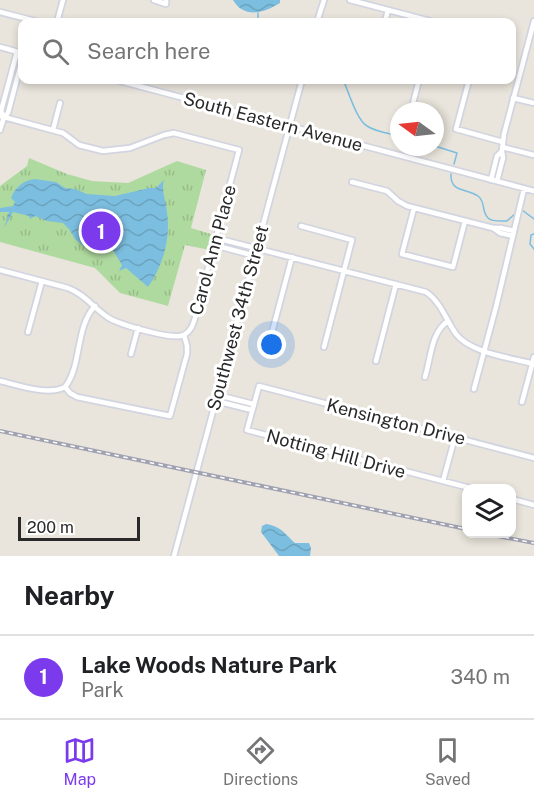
<!DOCTYPE html>
<style>
:root{--surface:#fff;--page:#f2f2f2;--text:#202124;--muted:#757577;--line:#e0e0e0;--accent:#7c3aed}
body{margin:0;font-family:"Public Sans",sans-serif;background:var(--page);color:var(--text)}
.controls{position:absolute;right:18px;bottom:18px;display:grid;overflow:hidden;border-radius:12px;box-shadow:0 3px 9px #0003}
.controls button{width:54px;height:54px;display:grid;place-items:center;padding:0;border:0;border-bottom:2px solid var(--line);background:var(--surface);color:var(--text);font:30px sans-serif}
.compass{position:absolute;left:390px;top:102px;width:54px;height:54px;border-radius:50%;background:var(--surface);box-shadow:0 3px 9px #0003;rotate:285deg}
.scale{position:absolute;left:18px;bottom:15px;width:122px;box-sizing:border-box;padding-left:6px;border:3px solid #292929;border-top:0;font-size:16px;line-height:21px;white-space:nowrap;color:#292929;-webkit-text-stroke:4px #fff;paint-order:stroke}
.you{position:absolute;left:272px;top:345px;width:21px;height:21px;margin:-15px;border:4px solid #fff;border-radius:50%;background:#1a73e8;box-shadow:0 0 0 9px #1a73e833}
.badge{display:grid;place-items:center;width:39px;height:39px;border-radius:50%;background:var(--accent);color:#fff;font-size:20px;font-weight:700}
.pin{position:absolute;translate:-50% -50%;border:3px solid #fff;box-shadow:0 2px 6px #0006}
.list{margin:0;padding:0;list-style:none}
h2{display:flex;justify-content:space-between;align-items:center;height:78px;margin:0;padding:0 24px;font-size:26px}
h2 small{font-size:20px;font-weight:400;color:var(--muted)}
.list li{display:grid;grid-template-columns:39px 1fr auto;gap:18px;align-items:center;box-sizing:border-box;height:84px;padding:0 24px;border-top:2px solid var(--line)}
.list b{display:block;font-size:22px;white-space:nowrap}
.list p{margin:0;font-size:20px;white-space:nowrap;color:var(--muted)}
.list em{font-size:20px;font-style:normal;color:var(--muted)}
.icon{flex:none;width:33px;height:33px;fill:none;stroke:currentColor;stroke-width:2;stroke-linecap:round;stroke-linejoin:round}
.map{position:relative;flex:none;width:534px;height:556px;overflow:hidden}
.search{position:absolute;background:var(--surface);box-shadow:0 3px 9px #0003;left:18px;right:18px;top:18px;height:66px;display:flex;align-items:center;gap:15px;box-sizing:border-box;padding:0 21px;border-radius:12px;color:var(--muted);font-size:22px}
.sheet{height:162px;background:var(--surface)}
nav{display:flex;justify-content:space-around;align-items:center;box-sizing:border-box;height:84px;border-top:2px solid var(--line);background:var(--surface);font-size:16px;color:var(--muted)}
nav a{display:grid;justify-items:center;gap:3px}
nav .on{color:var(--accent)}
.map>svg:first-child{display:block}
.park{fill:url(#park-tufts)}
.water{fill:url(#water-waves)}
.lines{fill:none;stroke-linecap:round;stroke-linejoin:round}
.stream{stroke:#7cbedf;stroke-width:1.5}
.minor-casing{stroke:#d2d4e0;stroke-width:8}
.minor{stroke:#fff;stroke-width:4.5}
.rail-casing{stroke:#a0a1b1;stroke-width:4}
.rail{stroke:#fff;stroke-width:1.5;stroke-dasharray:4.5;stroke-linecap:butt}
.labels{text-anchor:middle;stroke-width:6;stroke-linejoin:round;paint-order:stroke}
.street-label{font-size:18px;fill:#292929;stroke:#fff}
</style>
<div class="map">
<svg width="534" height="556" viewBox="0 0 534 556">
<defs>
<pattern id="park-tufts" width="24" height="20" patternUnits="userSpaceOnUse" patternTransform="scale(1.5)"><rect width="24" height="20" fill="#afda9f"/><path d="M3 7l-1-3M5 7V3M7 7l1-3M15 17l-1-3M17 17v-4M19 17l1-3" fill="none" stroke="#97bb89"/></pattern>
<pattern id="water-waves" width="16" height="10" patternUnits="userSpaceOnUse" patternTransform="scale(1.5)"><rect width="16" height="10" fill="#7cbedf"/><path d="M0 5q4-4 8 0t8 0" fill="none" stroke="#6ba3bf"/></pattern>
</defs>
<rect width="100%" height="100%" fill="#e9e5dc"/>
<!-- park -->
<path class="park" d="M29,158l38,16 25,7 36,2 49,-22 29,9 -15,58 23,7 -4,15 -25,-5 -17,61 -48,-13 -25,-25 -95,-26v-56l27,-20z"/>
<!-- water -->
<path class="water" d="M233,0h47v3c-16,10 -36,16 -47,-3z
M35,179l21,3 9,6 10,1 12,5 28,2 34,-8h7l8,-8c-3,11 2,21 3,32 4,26 -4,54 -19,75l-22,-19 -7,3 3,-6 -10,-16 -30,-4 -7,-6 -6,-10 -6,-6 -16,-2 -12,-5 -5,3 -1,-3 -16,-4 -9,16 5,-16h-9v-4l13,-2 2,-4 -4,-4c4,-11 13,-18 24,-19z
M266,524c16,3 18,9 29,19h14l2,5 -1,8h-31l-18,-24 1,-6z"/>
<g class="lines">
<!-- stream -->
<path class="stream" d="M258,13v9
M343,80c6,12 13,39 24,46 9,6 21,7 32,10
M435,146l22,7 -3,11
M451,174c-1,19 16,14 27,22 8,6 3,15 10,22 4,4 13,3 19,3l9,-8
M522,210l12,9
M534,234l-3,1 -1,9 4,5"/>
<defs>
<path id="minor" d="M154,0l12,4v-4
M350,0l84,22
M0,12l39,10
M57,22l6,-22
M317,22l7,-22
M385,22l3,-12
M0,47l22,6
M17,52l-16,59 3,6 4,-4 14,-53
M116,80l418,111
M469,80l-13,49 47,13
M513,98l21,5
M411,111l8,-31
M0,116l63,17 16,12 24,6 27,-3 34,-13 10,-2 65,17 -44,168c-2,7 -4,13 -11,17
M0,130l4,-13
M53,130l7,-27
M502,147l32,8
M491,180l6,-24 5,-5
M497,181l6,-23 -1,-7 2,-17 30,-113
M352,182l35,9 11,10 9,5 86,22h8l13,3
M414,208l-12,46 51,13 12,-46
M301,226l51,14 -28,107
M493,228l7,5 13,3
M216,238l210,54c15,10 20,28 30,42 14,19 56,24 78,30
M214,245l41,11
M0,270l68,18c16,6 24,18 38,28 9,8 56,20 68,20 5,1 5,0 10,-1
M28,332l14,-51
M271,336l21,-79
M131,354l7,-26
M376,361l20,-77
M425,377c6,-19 6,-45 23,-56
M0,381c18,4 48,15 65,6l5,6 7,4 93,19 17,-62v-8l-3,-11
M65,387c17,-21 10,-60 30,-81
M474,389l22,-82 28,-118
M218,395l35,9
M216,401l36,9
M522,402l12,-45
M443,481l12,-44
M470,488l-223,-58 12,-44 275,72
M512,499l22,6
M174,556l128,-476"/>
</defs>
<!-- minor casing -->
<use href="#minor" class="minor-casing"/>
<!-- minor -->
<use href="#minor" class="minor"/>
<defs>
<path id="rail" d="M0,431l466,98
M487,534l47,9"/>
</defs>
<!-- rail casing -->
<use href="#rail" class="rail-casing"/>
<!-- rail -->
<use href="#rail" class="rail"/>
</g>
<g class="labels">
<!-- street labels -->
<g class="street-label">
<text transform="translate(273 122) rotate(15)" y="6">South Eastern Avenue</text>
<text transform="translate(213 250) rotate(-75)" y="6">Carol Ann Place</text>
<text transform="translate(238 318) rotate(-75)" y="6">Southwest 34th Street</text>
<text transform="translate(396 422) rotate(14)" y="6">Kensington Drive</text>
<text transform="translate(336 454) rotate(15)" y="6">Notting Hill Drive</text>
</g>
</g>
</svg>
<div class="controls">
<button><svg class="icon" aria-label="layers" viewBox="0 0 24 24"><path d="M12 4l9 5-9 5-9-5zM3 14l9 5 9-5"/></svg></button>
</div>
<svg class="compass" viewBox="-18 -18 36 36"><path d="M0-13l5 13h-10z" fill="#e53935"/><path d="M0 13l5-13h-10z" fill="#757577"/></svg>
<div class="scale">200 m</div>
<div class="you"></div>
<div class="pin badge" style="left:101px;top:231px">1</div>
<div class="search"><svg class="icon" aria-label="search" viewBox="0 0 24 24"><circle cx="10" cy="10" r="6"/><path d="M15 15l6 6"/></svg>Search here</div>
</div>
<section class="sheet">
<h2>Nearby<small></small></h2>
<ul class="list">
<li><span class="badge">1</span><div><b>Lake Woods Nature Park</b><p>Park</p></div><em>340 m</em></li>
</ul>
</section>
<nav>
<a class="on"><svg class="icon" aria-label="map" viewBox="0 0 24 24"><path d="M3 6l6-2 6 2 6-2v14l-6 2-6-2-6 2zM9 4v14M15 6v14"/></svg>Map</a>
<a><svg class="icon" aria-label="directions" viewBox="0 0 24 24"><path d="M12 3l9 9-9 9-9-9zM9 14v-3h6M13 9l2 2-2 2"/></svg>Directions</a>
<a><svg class="icon" aria-label="saved" viewBox="0 0 24 24"><path d="M7 4h10v16l-5-4-5 4z"/></svg>Saved</a>
</nav>
